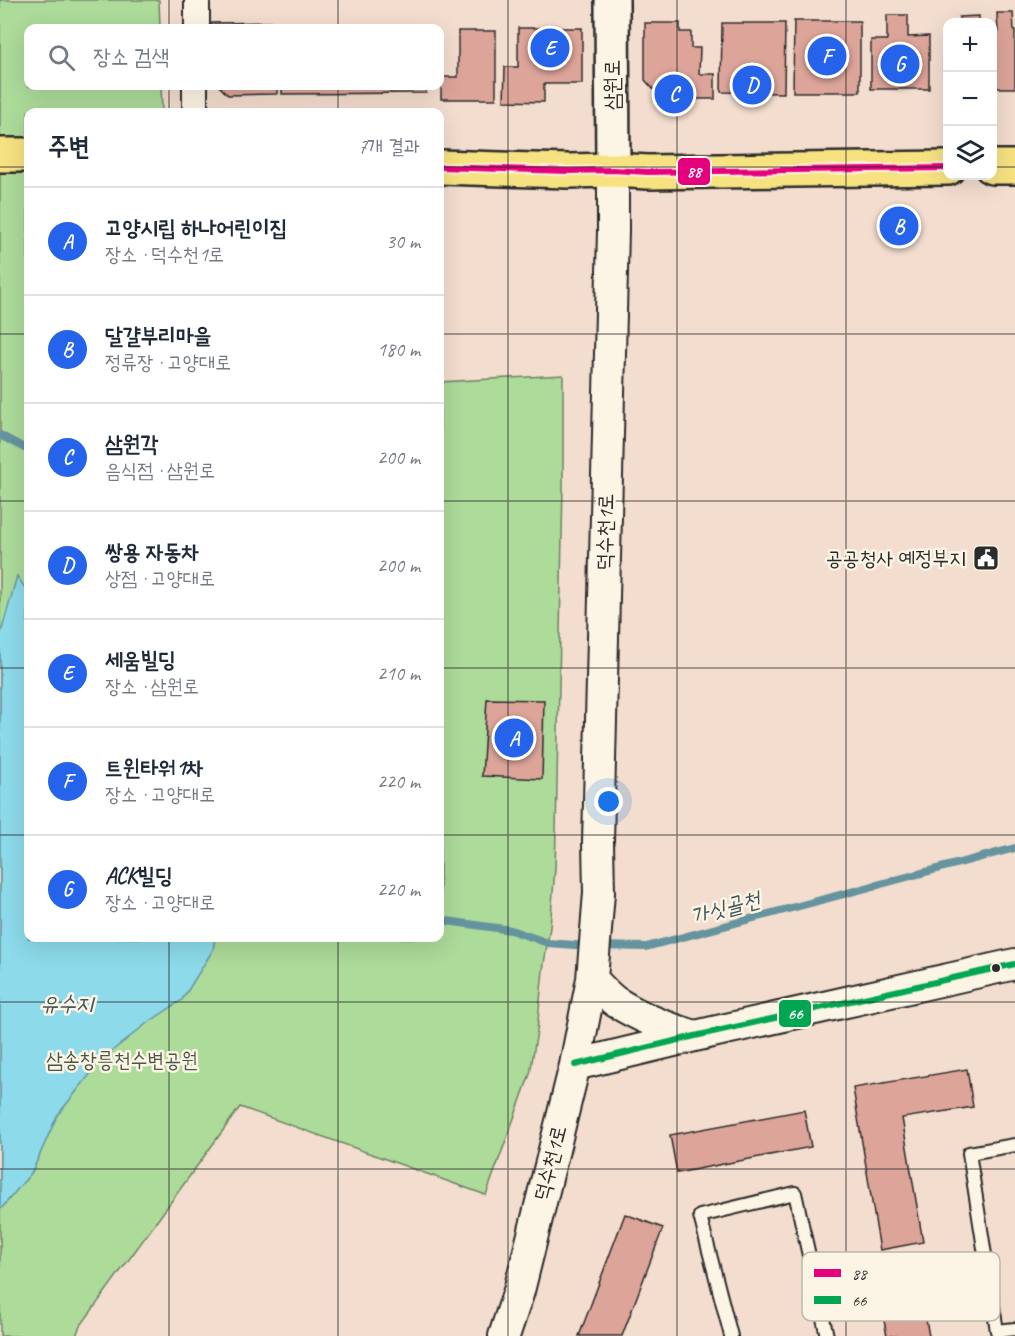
<!DOCTYPE html>
<html lang="ko">
<meta charset="utf-8">
<style>
:root{--surface:#fff;--page:#f6f6f7;--text:#1f2937;--muted:#747a83;--line:#e0e1e3;--accent:#2563eb}
body{margin:0;font-family:Caveat,"Poor Story",sans-serif;background:var(--page);color:var(--text)}
.controls{position:absolute;right:18px;top:18px;display:grid;overflow:hidden;border-radius:12px;box-shadow:0 6px 24px #0002}
.controls button{width:54px;height:54px;display:grid;place-items:center;padding:0;border:0;border-bottom:2px solid var(--line);background:var(--surface);color:var(--text);font:30px sans-serif}
.you{position:absolute;left:609px;top:802px;width:21px;height:21px;margin:-15px;border:4px solid #fff;border-radius:50%;background:#1a73e8;box-shadow:0 0 0 9px #1a73e833}
.badge{display:grid;place-items:center;width:39px;height:39px;border-radius:50%;background:var(--accent);color:#fff;font-size:20px;font-weight:700}
.pin{position:absolute;translate:-50% -50%;border:3px solid #fff;box-shadow:0 2px 6px #0006}
.list{margin:0;padding:0;list-style:none}
h2{display:flex;justify-content:space-between;align-items:center;height:78px;margin:0;padding:0 24px;font-size:26px}
h2 small{font-size:20px;font-weight:400;color:var(--muted)}
.list li{display:grid;grid-template-columns:39px 1fr auto;gap:18px;align-items:center;box-sizing:border-box;height:108px;padding:0 24px;border-top:2px solid var(--line)}
.list b{display:block;font-size:22px;white-space:nowrap}
.list p{margin:0;font-size:20px;white-space:nowrap;color:var(--muted)}
.list em{font-size:20px;font-style:normal;color:var(--muted)}
.icon{flex:none;width:33px;height:33px;fill:none;stroke:currentColor;stroke-width:2;stroke-linecap:round;stroke-linejoin:round}
.map{position:relative;flex:none;width:1015px;height:1336px;overflow:hidden}
.search{position:absolute;background:var(--surface);box-shadow:0 6px 24px #0002;left:24px;top:24px;width:420px;height:66px;display:flex;align-items:center;gap:15px;box-sizing:border-box;padding:0 21px;border-radius:12px;color:var(--muted);font-size:22px}
.panel{position:absolute;background:var(--surface);box-shadow:0 6px 24px #0002;left:24px;top:108px;width:420px;height:834px;border-radius:12px}
.map>svg:first-child{display:block}
.green{fill:#acdb9a;stroke:#6c8362;stroke-width:1.5}
.water{fill:#8cdaea;stroke:#65949e;stroke-width:1.5}
.lines{fill:none;stroke-linecap:round;stroke-linejoin:round}
.stream{stroke:#65949e;stroke-width:8}
.building{fill:#dda499;stroke:#2b2b2b;stroke-width:1.5}
.service-casing{stroke:#2b2b2b;stroke-width:16}
.minor-casing{stroke:#2b2b2b;stroke-width:28}
.tertiary-casing{stroke:#2b2b2b;stroke-width:34}
.secondary-casing{stroke:#2b2b2b;stroke-width:38}
.primary-casing{stroke:#2b2b2b;stroke-width:38}
.service{stroke:#fcf5e5;stroke-width:12}
.minor{stroke:#fcf5e5;stroke-width:24}
.tertiary{stroke:#fcf5e5;stroke-width:30}
.secondary{stroke:#fcf5e5;stroke-width:33}
.primary{stroke:#f7e281;stroke-width:33}
.bus-1-casing{stroke:#fcf5e5;stroke-width:10}
.bus-2-casing{stroke:#fcf5e5;stroke-width:10}
.bus-1{stroke:#e5007d;stroke-width:6}
.bus-2{stroke:#00a651;stroke-width:6}
.grid{fill:none;stroke:#2b2b2b;stroke-width:1.5;stroke-opacity:0.55}
.bus-dot{fill:#2b2b2b;stroke:#fcf5e5;stroke-width:2}
.labels{text-anchor:middle;stroke-width:5;stroke-linejoin:round;paint-order:stroke}
.street-label{font-size:21px;fill:#2b2b2b;stroke:#fcf5e5}
.poi-label{font-size:21px;fill:#2b2b2b;stroke:#fcf5e5;text-anchor:end}
.park-label{font-size:21px;fill:#4b5747;stroke:#fcf5e5}
.water-label{font-size:22px;font-style:italic;fill:#43575b;stroke:#fcf5e5}
.key{fill:#fcf5e5;stroke:#bdb8ad;stroke-width:1.5}
.key-label{font-size:16px;fill:#2b2b2b}
.line-badge{stroke:#fcf5e5;stroke-width:2}
.badge-label{font-size:16px;text-anchor:middle;font-weight:bold;fill:#fff}
</style>
<div class="map">
<svg width="1015" height="1336" viewBox="0 0 1015 1336">
<rect width="100%" height="100%" fill="#f3ddce"/>
<filter id="ink" filterUnits="userSpaceOnUse"><feTurbulence type="fractalNoise" baseFrequency=".0167" numOctaves="2"/><feDisplacementMap in="SourceGraphic" scale="12" xChannelSelector="R" yChannelSelector="G"/><feConvolveMatrix kernelMatrix="1 2 1 2 8 2 1 2 1" color-interpolation-filters="sRGB"/></filter>
<g filter="url(#ink)">
<!-- green -->
<path class="green" d="M0,0h159l1,28h-132v58h133l1,26h-134v826h412v-556l123,-7v110l-7,347 -1,37 -5,58 -7,43 -6,61 -7,43 -44,121 -246,-88 -161,221 -3,8h-76z"/>
<!-- water -->
<path class="water" d="M17,576l11,16v346h187l-2,12 -31,50 -36,24 -44,35 -45,57 -25,56 -32,38v-574z"/>
<g class="lines">
<!-- stream -->
<path class="stream" d="M0,435l28,15
M440,920l71,10 37,13 40,3
M600,946l46,1 369,-99"/>
</g>
<!-- building -->
<path class="building" d="M997,13h16l1,17h1v58h-23v-56h6z
M887,15h21v22l21,-1v53h-58v-49h16z
M979,16v6h-20v-5z
M794,21h66v71h-67z
M277,22v6h-65v-5z
M645,23h35v9h11v16h9l-1,26h16v25h-53l-17,-19z
M722,23h63l-1,70 -63,-1z
M518,28h64v56h-38v18l-40,-1 1,-34h13z
M458,31h38v68h-55v-22h17z
M943,48h5v41h-4z
M219,86h58v8l-49,1z
M282,86h144v7l-144,1z
M487,699l57,1 -2,79 -60,-3z
M967,1069l6,38 -71,11 21,124 -43,8 -27,-162z
M804,1110l7,37 -134,26 -7,-38z
M625,1214l38,14 -41,108h-43z
M922,1298l7,38h-42l-6,-31z"/>
<g class="lines">
<defs>
<path id="service" d="M1015,1145l-46,8 28,178 18,-2
M731,1336l-31,-120 95,-23 32,143"/>
<path id="minor" d="M197,28v-28
M195,112v-26"/>
<path id="tertiary" d="M592,979c8,8 15,17 24,23 25,16 51,26 79,34
M575,1065l120,-29 320,-72
M504,1336l15,-45 56,-226 17,-86 7,-86 -1,-51 15,-611v-61"/>
<path id="secondary" d="M612,0l1,170"/>
<path id="primary" d="M0,155h28
M440,167l128,4 45,-1 35,2 300,-4
M992,167h23"/>
</defs>
<!-- service casing -->
<use href="#service" class="service-casing"/>
<!-- minor casing -->
<use href="#minor" class="minor-casing"/>
<!-- tertiary casing -->
<use href="#tertiary" class="tertiary-casing"/>
<!-- secondary casing -->
<use href="#secondary" class="secondary-casing"/>
<!-- primary casing -->
<use href="#primary" class="primary-casing"/>
<!-- service -->
<use href="#service" class="service"/>
<!-- minor -->
<use href="#minor" class="minor"/>
<!-- tertiary -->
<use href="#tertiary" class="tertiary"/>
<!-- secondary -->
<use href="#secondary" class="secondary"/>
<!-- primary -->
<use href="#primary" class="primary"/>
<defs>
<path id="bus-1" d="M440,167l128,4 45,-1 35,2 300,-4"/>
<path id="bus-2" d="M575,1065l120,-29 320,-72"/>
</defs>
<!-- bus-1 casing -->
<use href="#bus-1" class="bus-1-casing"/>
<!-- bus-2 casing -->
<use href="#bus-2" class="bus-2-casing"/>
<!-- bus-1 -->
<use href="#bus-1" class="bus-1"/>
<!-- bus-2 -->
<use href="#bus-2" class="bus-2"/>
</g>
</g>
<!-- grid -->
<path class="grid" d="M169,0v28M338,0v28M508,0v1336M677,0v1336M846,0v1336M169,86v26M338,86v26M0,167h28M440,167h508M992,167h23M0,334h28M440,334h575M0,501h28M440,501h575M0,668h28M440,668h575M0,835h28M440,835h575M169,938v398M338,938v398M0,1002h1015M0,1169h1015"/>
<!-- icons -->
<defs>
<symbol id="civic-square" viewBox="-11 -11 22 22"><rect x="-9" y="-9" width="18" height="18" rx="4" fill="#2b2b2b" stroke="#fcf5e5"/><path d="M-.6-6.5H3V-4.5H.6V-3L4-1V1h2V6H-6V1h2V-1L-.6-3ZM-1.2 2.5V6h2.4V2.5Z" fill="#fff"/></symbol>
</defs>
<g fill-rule="evenodd">
<use href="#civic-square" x="971" y="543" width="30" height="30"/>
</g>
<!-- markers -->
<circle class="bus-dot" cx="996" cy="968" r="5"/>
<g class="labels">
<!-- street labels -->
<g class="street-label">
<text transform="translate(612 85) rotate(-90)" y="7">삼원로</text>
<text transform="translate(605 532) rotate(-89)" y="7">덕수천1로</text>
<text transform="translate(550 1163) rotate(-76)" y="7">덕수천1로</text>
</g>
<!-- poi labels -->
<g class="poi-label">
<text x="966" y="565">공공청사 예정부지</text>
</g>
<!-- park labels -->
<g class="park-label">
<text x="122" y="1067">삼송창릉천수변공원</text>
</g>
<!-- water labels -->
<g class="water-label">
<text transform="translate(725 907) rotate(-15)" y="8">가싯골천</text>
<text x="67" y="1011">유수지</text>
</g>
</g>
<!-- legend -->
<rect x="802" y="1252" width="198" height="69" rx="9" class="key"/>
<rect x="814" y="1269" width="27" height="8" fill="#e5007d"/>
<rect x="814" y="1296" width="27" height="8" fill="#00a651"/>
<g class="key-label">
<text x="852" y="1279">88</text>
<text x="852" y="1306">66</text>
</g>
<g class="line-badge">
<rect x="677" y="157" width="34" height="29" rx="6" fill="#e5007d"/>
<rect x="778" y="999" width="34" height="29" rx="6" fill="#00a651"/>
</g>
<g class="badge-label">
<text x="694" y="177">88</text>
<text x="795" y="1019">66</text>
</g>
</svg>
<div class="controls">
<button>+</button>
<button>−</button>
<button><svg class="icon" aria-label="layers" viewBox="0 0 24 24"><path d="M12 4l9 5-9 5-9-5zM3 14l9 5 9-5"/></svg></button>
</div>
<div class="you"></div>
<div class="pin badge" style="left:514px;top:738px">A</div>
<div class="pin badge" style="left:899px;top:226px">B</div>
<div class="pin badge" style="left:674px;top:94px">C</div>
<div class="pin badge" style="left:752px;top:85px">D</div>
<div class="pin badge" style="left:550px;top:48px">E</div>
<div class="pin badge" style="left:827px;top:56px">F</div>
<div class="pin badge" style="left:900px;top:64px">G</div>
<div class="search"><svg class="icon" aria-label="search" viewBox="0 0 24 24"><circle cx="10" cy="10" r="6"/><path d="M15 15l6 6"/></svg>장소 검색</div>
<section class="panel">
<h2>주변<small>7개 결과</small></h2>
<ul class="list">
<li><span class="badge">A</span><div><b>고양시립 하나어린이집</b><p>장소 · 덕수천1로</p></div><em>30 m</em></li>
<li><span class="badge">B</span><div><b>달걀부리마을</b><p>정류장 · 고양대로</p></div><em>180 m</em></li>
<li><span class="badge">C</span><div><b>삼원각</b><p>음식점 · 삼원로</p></div><em>200 m</em></li>
<li><span class="badge">D</span><div><b>쌍용 자동차</b><p>상점 · 고양대로</p></div><em>200 m</em></li>
<li><span class="badge">E</span><div><b>세움빌딩</b><p>장소 · 삼원로</p></div><em>210 m</em></li>
<li><span class="badge">F</span><div><b>트윈타워1차</b><p>장소 · 고양대로</p></div><em>220 m</em></li>
<li><span class="badge">G</span><div><b>ACK빌딩</b><p>장소 · 고양대로</p></div><em>220 m</em></li>
</ul>
</section>
</div>
